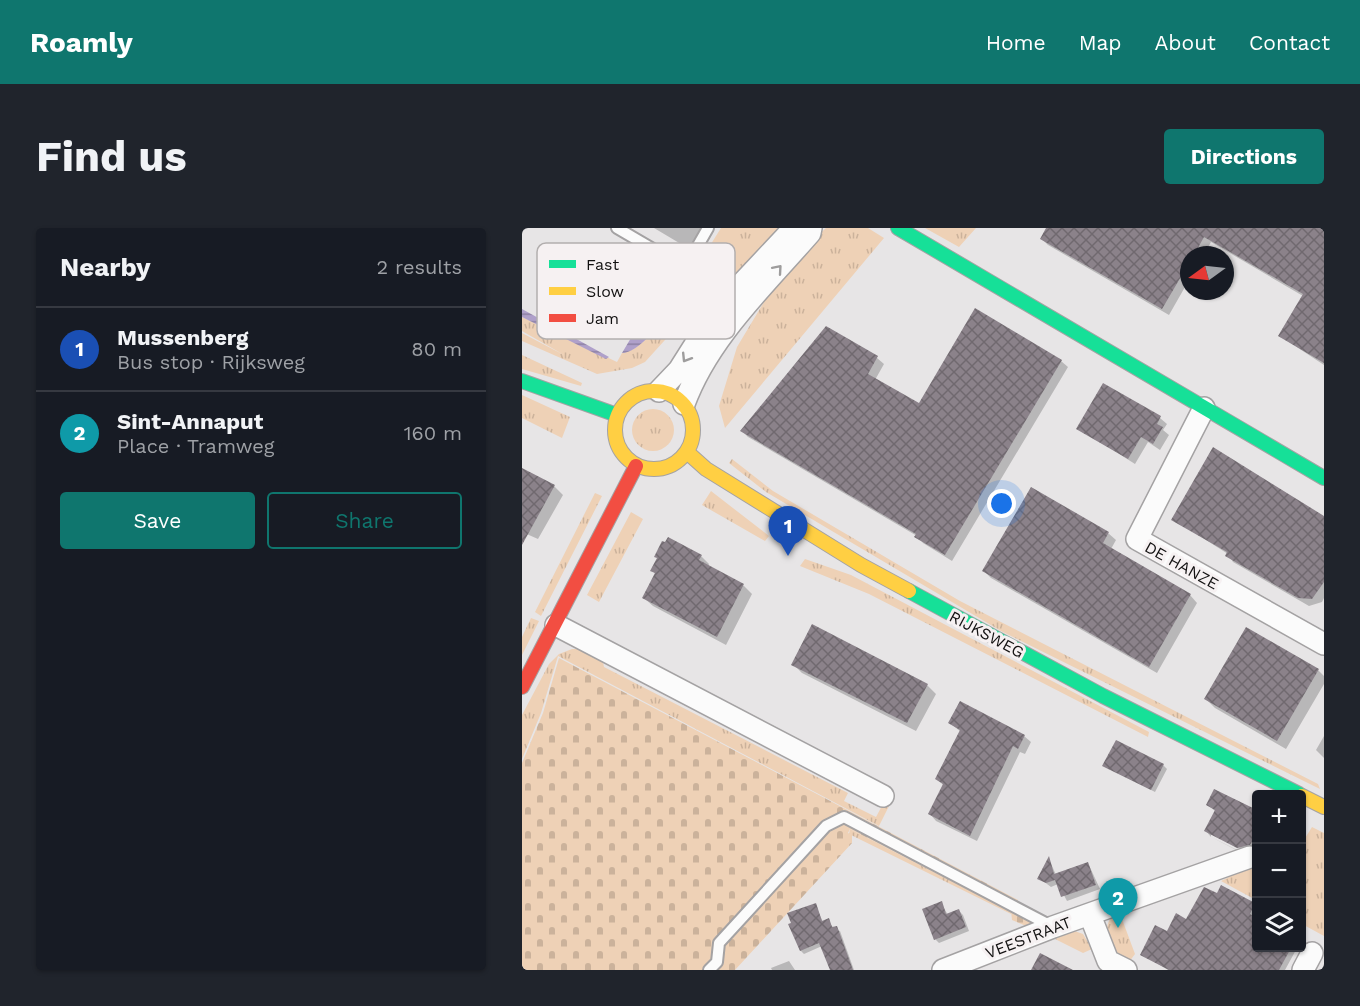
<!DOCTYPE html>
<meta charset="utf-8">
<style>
:root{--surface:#171b24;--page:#20242c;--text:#f1f3f6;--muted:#9ea1a6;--line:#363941;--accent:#0f766e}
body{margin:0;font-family:"Work Sans",sans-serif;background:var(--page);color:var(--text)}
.controls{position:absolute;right:18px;bottom:18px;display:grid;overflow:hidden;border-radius:6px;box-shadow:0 2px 4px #0004}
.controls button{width:54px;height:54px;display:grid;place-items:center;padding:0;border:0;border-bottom:2px solid var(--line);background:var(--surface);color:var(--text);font:30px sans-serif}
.compass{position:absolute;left:658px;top:18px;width:54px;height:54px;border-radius:50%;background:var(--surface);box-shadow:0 2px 4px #0004;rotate:255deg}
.you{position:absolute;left:480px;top:276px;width:21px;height:21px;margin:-15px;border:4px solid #fff;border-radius:50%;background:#1a73e8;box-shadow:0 0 0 9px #1a73e833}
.badge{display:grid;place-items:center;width:39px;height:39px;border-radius:50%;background:var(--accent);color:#fff;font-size:20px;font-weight:700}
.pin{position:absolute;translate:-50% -50px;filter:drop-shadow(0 2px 3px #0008)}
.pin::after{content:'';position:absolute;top:32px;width:21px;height:18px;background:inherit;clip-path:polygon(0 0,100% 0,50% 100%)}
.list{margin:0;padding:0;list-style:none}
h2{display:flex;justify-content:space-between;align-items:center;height:78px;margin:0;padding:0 24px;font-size:26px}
h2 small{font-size:20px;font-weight:400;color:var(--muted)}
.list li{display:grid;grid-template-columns:39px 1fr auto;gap:18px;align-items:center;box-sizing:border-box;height:84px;padding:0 24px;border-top:2px solid var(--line)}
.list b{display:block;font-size:22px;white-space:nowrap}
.list p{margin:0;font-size:20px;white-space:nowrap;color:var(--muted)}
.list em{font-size:20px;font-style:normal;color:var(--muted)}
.actions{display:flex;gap:12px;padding:18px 24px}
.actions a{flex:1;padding:14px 0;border:2px solid var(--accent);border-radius:6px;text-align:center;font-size:21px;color:var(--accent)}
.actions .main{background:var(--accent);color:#fff}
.icon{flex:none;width:33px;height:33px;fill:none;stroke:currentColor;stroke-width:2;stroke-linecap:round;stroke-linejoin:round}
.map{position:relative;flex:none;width:802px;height:742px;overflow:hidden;border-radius:6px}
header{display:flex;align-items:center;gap:36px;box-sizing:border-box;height:84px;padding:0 30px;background:var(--accent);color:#fff}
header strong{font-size:28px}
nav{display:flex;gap:33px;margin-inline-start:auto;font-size:21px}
.intro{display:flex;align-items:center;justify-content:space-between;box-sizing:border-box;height:144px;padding:0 36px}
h1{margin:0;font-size:42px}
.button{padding:15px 27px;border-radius:6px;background:var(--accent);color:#fff;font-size:21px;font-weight:700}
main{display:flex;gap:36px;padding:0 36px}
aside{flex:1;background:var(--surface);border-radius:6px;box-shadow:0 2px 4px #0004}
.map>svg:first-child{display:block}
.grass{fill:url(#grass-tufts)}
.cemetery{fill:url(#cemetery-stones)}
.water{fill:url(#water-rules)}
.shadow{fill:#0003}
.building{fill:url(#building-cross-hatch)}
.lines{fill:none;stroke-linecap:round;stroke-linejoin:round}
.lane-casing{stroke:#a4a2a3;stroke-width:14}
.street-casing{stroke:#a4a2a3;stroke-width:24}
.fast-casing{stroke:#a4a2a3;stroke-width:16}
.slow-casing{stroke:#a4a2a3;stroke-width:16}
.jam-casing{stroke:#a4a2a3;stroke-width:16}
.lane{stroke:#fbfbfb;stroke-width:10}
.street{stroke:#fbfbfb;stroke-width:21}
.fast{stroke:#16e098;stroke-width:14}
.slow{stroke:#ffcf43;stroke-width:14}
.jam{stroke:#f24e42;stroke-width:14}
.oneway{stroke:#9e9d9d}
.labels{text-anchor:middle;stroke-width:6;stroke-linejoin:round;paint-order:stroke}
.street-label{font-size:16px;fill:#121111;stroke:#f6f1f2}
.key{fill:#f6f1f2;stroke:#b2aeae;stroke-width:1.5}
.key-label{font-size:16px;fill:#121111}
</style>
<header>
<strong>Roamly</strong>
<nav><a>Home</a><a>Map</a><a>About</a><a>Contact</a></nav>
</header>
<div class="intro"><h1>Find us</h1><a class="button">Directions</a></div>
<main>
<aside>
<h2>Nearby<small>2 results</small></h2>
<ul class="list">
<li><span class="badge" style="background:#1a4fb4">1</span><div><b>Mussenberg</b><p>Bus stop · Rijksweg</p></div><em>80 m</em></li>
<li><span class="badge" style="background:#0f9aa8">2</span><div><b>Sint-Annaput</b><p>Place · Tramweg</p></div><em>160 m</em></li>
</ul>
<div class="actions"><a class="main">Save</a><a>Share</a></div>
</aside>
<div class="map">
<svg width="802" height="742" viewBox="0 0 802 742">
<defs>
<pattern id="grass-tufts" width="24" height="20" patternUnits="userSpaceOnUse" patternTransform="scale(1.5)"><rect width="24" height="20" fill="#eed1b6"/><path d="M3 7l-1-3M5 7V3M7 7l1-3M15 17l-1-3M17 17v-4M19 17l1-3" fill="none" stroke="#cbb29b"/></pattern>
<pattern id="cemetery-stones" width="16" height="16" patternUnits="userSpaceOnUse" patternTransform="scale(1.5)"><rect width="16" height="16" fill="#eed1b6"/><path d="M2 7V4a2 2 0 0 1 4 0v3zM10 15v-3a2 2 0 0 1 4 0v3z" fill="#cbb29b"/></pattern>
<pattern id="water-rules" width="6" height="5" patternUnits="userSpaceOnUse" patternTransform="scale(1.5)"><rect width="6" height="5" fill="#afa0ca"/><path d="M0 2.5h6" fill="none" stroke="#8d81a3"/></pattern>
<pattern id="building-cross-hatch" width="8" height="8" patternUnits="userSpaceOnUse" patternTransform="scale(1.5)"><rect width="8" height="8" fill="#8b828a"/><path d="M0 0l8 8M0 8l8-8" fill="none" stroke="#70696f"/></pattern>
</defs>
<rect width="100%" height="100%" fill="#e7e5e6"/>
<!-- grass -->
<path class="grass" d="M199,0h63l-47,52 -3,-4 -30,21 -59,65 -13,6 -35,6 -75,-33v-8l42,22 -42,-24v-14l95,45 5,-9c18,-2 33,-24 41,-39l-2,-7 -8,-6 8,-14 18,8z
M304,0h42l16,10 -159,190 -6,-22 18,-59 36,-60 33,-41z
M403,0h51l-17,19z
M0,127l60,28 -1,3 -59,-17z
M0,167l48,22 -8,21 -40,-20z
M110 202a21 21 0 1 1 42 0a21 21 0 1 1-42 0Z
M210,231l41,32 187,110 358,183 2,5 -319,-158 -235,-139 -37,-29z
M189,263l58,45 -4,5 -63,-36z
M73,265l7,3 -61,120 -6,-4z
M109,284l12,7 -44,83 -12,-7z
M283,331l46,16 298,157 -1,5 -279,-143 -69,-28z
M9,390l8,3 -17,34v-18z
M50,421h14l16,8 2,10 244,126 -4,8 32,16 7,-13 5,-2 2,2 -11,22 -321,-170 -17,57 -19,46v-44l27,-51 10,-10z
M790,599l12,6v103l-22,-12v-81z
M328,601l162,83 -1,2 -162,-80z
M734,631v41l-35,-19 10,-5 -2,-5z
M597,683l16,43 -6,8c-19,-10 -33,-38 -10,-51z
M547,701l14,5 9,15 -9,4 -34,-17z"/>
<!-- cemetery -->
<path class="cemetery" d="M37,430l459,242 -2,3 32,17 -22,6 -14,-6 -1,-9 -161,-82 -2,4 4,2v8l-117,127h-213v-207l21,-50z"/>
<!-- water -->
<path class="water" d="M131,73l10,8c0,15 -25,44 -41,44z
M0,81l87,48 -3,2 -84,-42z"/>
<!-- shadow -->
<path class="shadow" d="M132,0h50l-13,22z
M526,0h276v137l-44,-29 23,-40 -92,-54 -7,13h-15v25l-20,35 -121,-70 -7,-7z
M305,100l50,30 7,6 -9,16 44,26 142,-45 7,6 -116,194 -29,-18 -6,-7 -169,-99 -6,-6z
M638,190l7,6 -4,6 6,5 -9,15 -12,-8 -13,22 -57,-36z
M0,241l32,17 9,9 -25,44 -16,-7z
M802,290v80l-2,4 -13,4 -76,-44 -5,-8 -55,-35z
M586,305l8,7 -5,9 79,46 7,8 -40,70 -166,-95 -7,-7z
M179,328l8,8 -1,3 36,19 8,8 -26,51 -73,-39 -9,-8 12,-23 -4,-5z
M271,436l134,21 9,9 -20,37 -114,-58z
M796,442l6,6v8l-38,65 -71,-41 -9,-9z
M428,495l74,13 7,6 -6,12 -5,-2 -43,89 -41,-20 -6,-7 13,-29 -6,-7 24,-46z
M802,508v22l-8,-8z
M641,537l4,4 -12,23 -51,-26z
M686,577l48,6v39l-12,4 -33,-17 32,16 1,-3 -33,-16v3l-5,-6 10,-19z
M527,631l7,16 32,-12 12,26 -33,12 -9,-17 -7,3 -12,-9z
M700,659l34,18v43h41l-12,22h-117l-26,-16 76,-59z
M419,675l7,12 11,-4 4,4 6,16 -30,12 -4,-4z
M293,677l8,17 5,-2 6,9 6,2 14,39h-22l-10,-24 -18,8 -3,-3z
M780,701l3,3 -3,7z
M267,733l6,9h-23l-1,-2z"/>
<!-- building -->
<path class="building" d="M524,0h278v135l-46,-27 25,-42 -99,-57 -10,18h-5v8l-27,46 -122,-70z
M453,80l87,52 -117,195 -31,-18 2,-3 -176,-103 86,-105 52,30 -10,18 51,29z
M581,155l58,33 -4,8 6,3 -10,17 -12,-7 -13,22 -52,-30z
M691,219l111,69v66l-12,17 -14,-1 -73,-42 2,-4 -56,-32z
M0,240l33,17 -33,60z
M509,259l78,45 -6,11 88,51 -42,73 -167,-96z
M146,309l34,18 -3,5 45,24 -27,53 -75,-39 13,-25 -5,-2 7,-13 -3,-1 8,-16 3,1z
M290,396l116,60 -21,39 -116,-58z
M724,399l73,42 -42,72 -73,-42z
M438,473l65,34 -7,14 -5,-3 -43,90 -42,-22 15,-30 -8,-5 25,-49 -12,-7z
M594,512l48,24 -13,26 -49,-24z
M692,561l43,21v22l-7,13 -13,3 -33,-17 11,-21 -9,-5z
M527,628l5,18 34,-12 8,23 -35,12 -6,-17 -9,3 -9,-4z
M699,657l34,18 -5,11 7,4v30h34l-12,22h-110l-29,-15 15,-30 12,6 9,-18 10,6 18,-32 13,6z
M420,673l4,13 13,-5 7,18 -32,13 -12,-31z
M294,675l6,18 7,-3 3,9 5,-1 16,44h-23l-11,-27 -19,8 -12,-27 3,-1 -4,-10z
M518,725l33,17h-42z"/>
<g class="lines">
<defs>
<path id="lane" d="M95,0l48,28 -5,8 20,9 4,-3 24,-42
M187,742l8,-8 2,-19 107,-117 18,-9 209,110"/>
<path id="street" d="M137,163l20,-21 38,-60 77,-82
M162,176c24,-66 80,-118 126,-171l1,-5
M682,180l-67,131 187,105
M34,397l327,171
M568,687l18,46 18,9
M421,742l110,-43 197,-70
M781,742l9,-17"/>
<path id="fast" d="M376,0l426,250
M0,153l95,34
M387,363l194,105 196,98"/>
<path id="slow" d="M93 202a39 39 0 1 1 78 0a39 39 0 1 1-78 0Z
M165,224l19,17 155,96 48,26
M780,568l22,11"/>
<path id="jam" d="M0,459l114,-221"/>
</defs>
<!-- lane casing -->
<use href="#lane" class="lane-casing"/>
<!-- street casing -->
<use href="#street" class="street-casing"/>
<!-- fast casing -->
<use href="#fast" class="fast-casing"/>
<!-- slow casing -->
<use href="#slow" class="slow-casing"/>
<!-- jam casing -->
<use href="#jam" class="jam-casing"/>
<!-- lane -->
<use href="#lane" class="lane"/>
<!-- street -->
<use href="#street" class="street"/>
<!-- fast -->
<use href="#fast" class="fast"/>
<!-- slow -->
<use href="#slow" class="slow"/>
<!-- jam -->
<use href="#jam" class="jam"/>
</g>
<!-- one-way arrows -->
<defs><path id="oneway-chevron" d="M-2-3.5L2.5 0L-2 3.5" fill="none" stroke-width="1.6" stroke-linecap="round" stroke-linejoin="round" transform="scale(1.5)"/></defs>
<g class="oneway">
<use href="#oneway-chevron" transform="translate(256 41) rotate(-49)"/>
<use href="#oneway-chevron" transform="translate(164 130) rotate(122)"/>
</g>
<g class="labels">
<!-- street labels -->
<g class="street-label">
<text transform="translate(660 337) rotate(29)" y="6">DE HANZE</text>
<text transform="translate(465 406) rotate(28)" y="6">RIJKSWEG</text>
<text transform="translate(506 709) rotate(-21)" y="6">VEESTRAAT</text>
</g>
</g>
<!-- legend -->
<rect x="15" y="15" width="198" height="96" rx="9" class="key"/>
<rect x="27" y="32" width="27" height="8" fill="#16e098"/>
<rect x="27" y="59" width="27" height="8" fill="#ffcf43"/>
<rect x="27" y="86" width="27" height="8" fill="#f24e42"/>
<g class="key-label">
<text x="64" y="42">Fast</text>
<text x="64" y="69">Slow</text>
<text x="64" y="96">Jam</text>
</g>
</svg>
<div class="controls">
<button>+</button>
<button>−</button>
<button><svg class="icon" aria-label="layers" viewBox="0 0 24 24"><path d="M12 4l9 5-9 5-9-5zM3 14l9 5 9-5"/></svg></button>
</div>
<svg class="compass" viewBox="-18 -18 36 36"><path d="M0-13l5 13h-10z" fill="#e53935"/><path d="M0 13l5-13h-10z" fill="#9ea1a6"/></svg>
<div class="you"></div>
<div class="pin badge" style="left:266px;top:328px;background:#1a4fb4">1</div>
<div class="pin badge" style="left:596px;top:700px;background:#0f9aa8">2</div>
</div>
</main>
